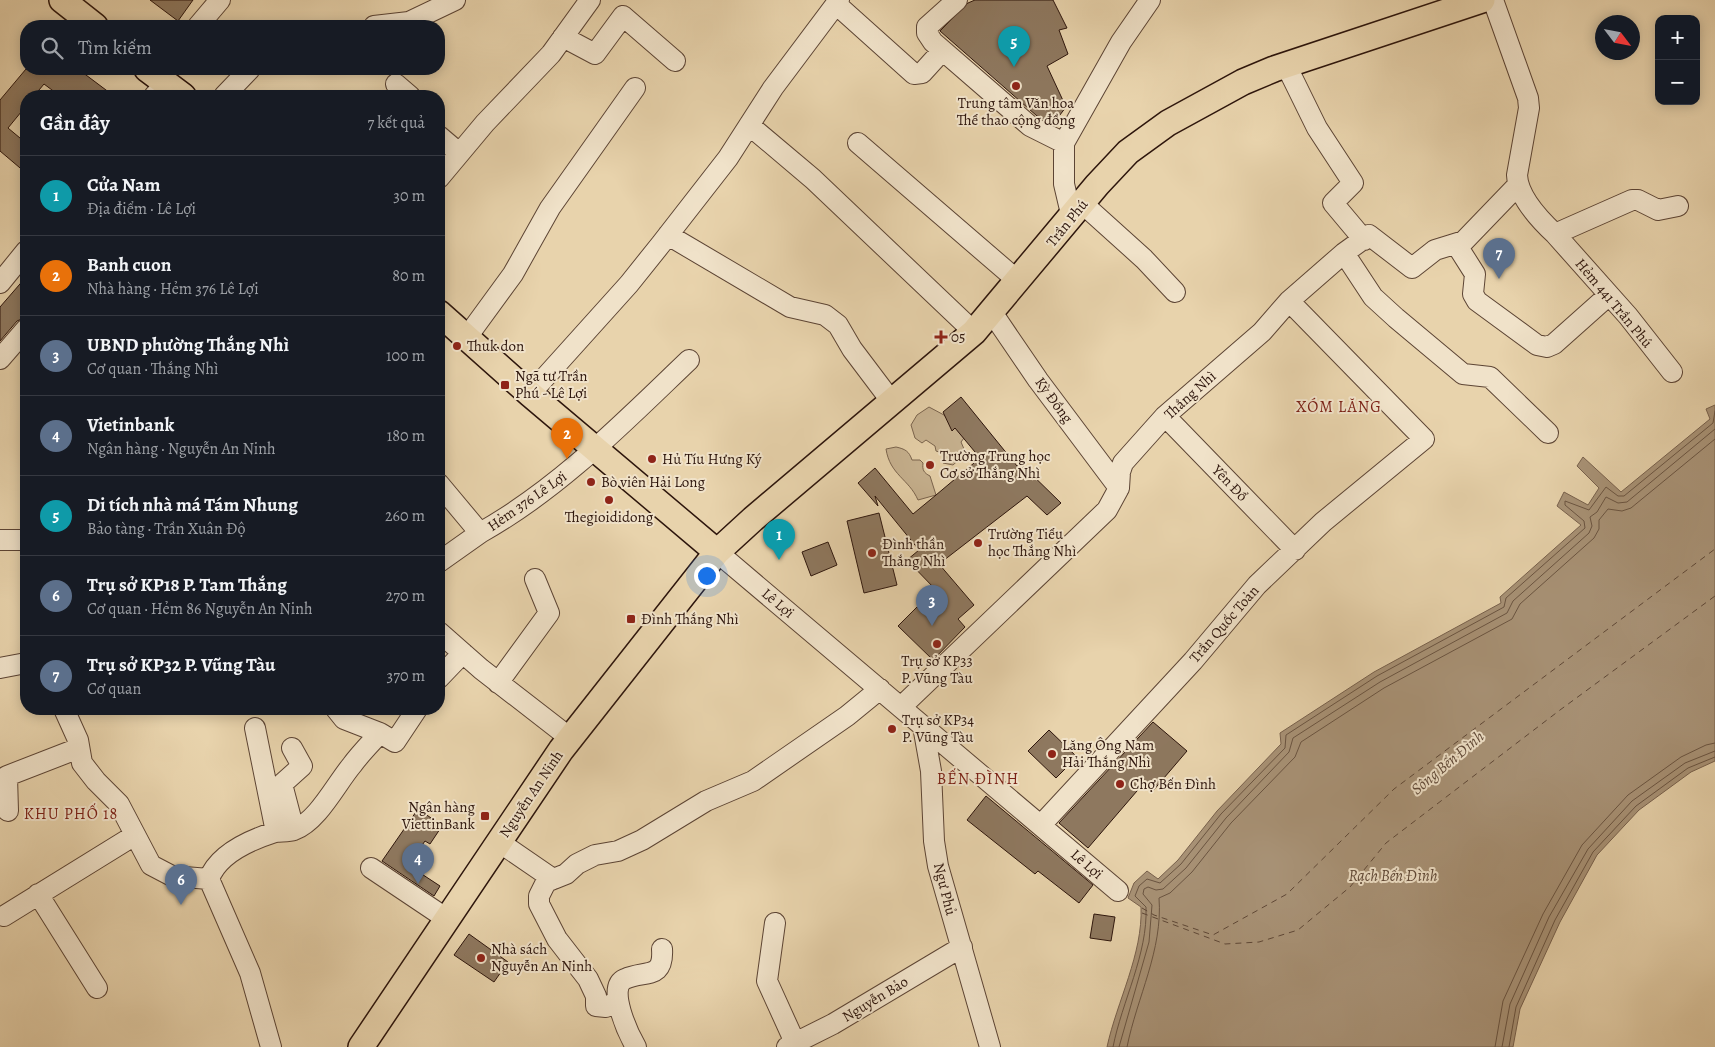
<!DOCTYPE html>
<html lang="vi">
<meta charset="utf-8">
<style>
:root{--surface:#171b24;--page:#20242c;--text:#f1f3f6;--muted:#9ea1a6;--line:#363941;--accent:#8c9099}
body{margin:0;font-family:Alegreya,serif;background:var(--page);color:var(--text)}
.controls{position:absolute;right:15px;top:15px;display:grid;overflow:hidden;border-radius:10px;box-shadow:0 2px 12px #0003}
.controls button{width:45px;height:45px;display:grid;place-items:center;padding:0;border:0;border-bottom:1px solid var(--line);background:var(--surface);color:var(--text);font:25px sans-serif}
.compass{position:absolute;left:1595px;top:15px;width:45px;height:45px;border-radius:50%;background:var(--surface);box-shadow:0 2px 12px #0003;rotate:122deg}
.you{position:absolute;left:706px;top:575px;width:18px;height:18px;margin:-12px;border:4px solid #fff;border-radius:50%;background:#1a73e8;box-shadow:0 0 0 8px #1a73e833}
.badge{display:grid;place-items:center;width:32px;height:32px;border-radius:50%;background:var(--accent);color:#fff;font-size:16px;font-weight:700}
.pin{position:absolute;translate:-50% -41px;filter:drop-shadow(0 1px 2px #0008)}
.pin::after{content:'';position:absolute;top:26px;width:18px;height:15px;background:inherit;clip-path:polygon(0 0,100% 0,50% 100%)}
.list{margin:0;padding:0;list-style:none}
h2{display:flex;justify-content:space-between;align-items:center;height:65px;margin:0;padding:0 20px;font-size:21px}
h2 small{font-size:16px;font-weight:400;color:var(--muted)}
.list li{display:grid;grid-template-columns:32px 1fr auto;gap:15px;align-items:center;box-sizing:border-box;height:80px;padding:0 20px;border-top:1px solid var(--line)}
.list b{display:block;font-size:19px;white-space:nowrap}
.list p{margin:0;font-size:16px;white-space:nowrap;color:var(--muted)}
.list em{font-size:16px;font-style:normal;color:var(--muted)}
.icon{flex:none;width:28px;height:28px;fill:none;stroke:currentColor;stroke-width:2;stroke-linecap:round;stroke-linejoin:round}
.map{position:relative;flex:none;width:1715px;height:1047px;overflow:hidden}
.search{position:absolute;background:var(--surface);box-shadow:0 2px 12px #0003;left:20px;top:20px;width:425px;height:55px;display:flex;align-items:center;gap:12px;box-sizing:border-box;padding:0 18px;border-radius:20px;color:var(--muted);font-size:19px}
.panel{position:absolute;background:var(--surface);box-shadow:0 2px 12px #0003;left:20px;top:90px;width:425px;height:625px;border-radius:20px}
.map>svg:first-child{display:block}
.green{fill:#c8b391;stroke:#7a644e}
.water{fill:#a89276;stroke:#77604c}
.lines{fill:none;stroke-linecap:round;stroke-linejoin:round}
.shore{stroke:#6a5441;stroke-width:1}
.ferry{stroke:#5e4736;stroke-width:1;stroke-dasharray:6 5;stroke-linecap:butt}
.building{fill:#8e785f;stroke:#2d150c}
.minor-casing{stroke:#5c4434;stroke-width:22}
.major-casing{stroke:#2d150c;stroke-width:28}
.minor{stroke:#f0e2c9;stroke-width:20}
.major{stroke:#e8d3ac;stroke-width:25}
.poi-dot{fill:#8f2418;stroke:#f0e2c9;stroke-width:2}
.labels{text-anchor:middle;stroke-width:4;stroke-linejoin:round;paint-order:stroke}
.poi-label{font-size:15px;fill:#2d150c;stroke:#f0e2c9;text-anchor:start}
.street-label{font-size:15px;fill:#2d150c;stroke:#f0e2c9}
.neighbourhood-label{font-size:16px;letter-spacing:1px;fill:#7a1f14;stroke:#f0e2c9}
.water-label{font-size:16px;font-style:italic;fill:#5e4736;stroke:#f0e2c9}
</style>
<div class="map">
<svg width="1715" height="1047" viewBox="0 0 1715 1047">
<rect width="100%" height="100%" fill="#e8d3ac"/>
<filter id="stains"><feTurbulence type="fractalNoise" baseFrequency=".004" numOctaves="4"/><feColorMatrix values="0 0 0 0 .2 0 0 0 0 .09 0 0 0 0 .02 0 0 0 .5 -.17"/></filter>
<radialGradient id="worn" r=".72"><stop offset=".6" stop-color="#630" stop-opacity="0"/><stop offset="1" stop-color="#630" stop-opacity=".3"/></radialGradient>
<!-- green -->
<path class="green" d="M929,407l15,8 20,23 -3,4 3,7 -1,7 -10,9 -10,-2 2,-9 -9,-3 -1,-5 -9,-6 -4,3 -7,-5 -4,-13 6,-10z
M896,447c9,2 13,4 16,13h8l3,3c-1,7 1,10 7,13l6,19 -18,5c-9,-21 -28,-25 -32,-51z"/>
<!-- water -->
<path class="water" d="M1715,405v356l-24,11 -52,38 -42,45 -37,67 -40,87 -7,38h-406c10,-46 36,-93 34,-140l-13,-9 6,-15 13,-12 11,8 20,-19 39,-49 64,-67 -1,-11 94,-61 127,-69 -1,-6 81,-72 -24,-19 7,-14 24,13 11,-17 -22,-22 6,-9 38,35 89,-73 -4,-10z"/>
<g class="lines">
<!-- shore -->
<path class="shore" d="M1113,1047c9,-46 35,-93 33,-140l-11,-11 4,-10 8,-7 13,4 21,-19 40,-50 64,-66 1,-13 91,-59 127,-69 2,-9 79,-70 -1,-7 -19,-16v-4l24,9 17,-23 12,9h6l89,-73 2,-12
M1119,1047l30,-105 3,-37 -9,-11 1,-5 4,-2 8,3 7,-1 23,-21 40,-50 63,-66 4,-14 87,-56 127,-69 6,-12 76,-68 3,-7 -2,-9 7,-5 9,-15 12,6 9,-1 88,-73
M1127,1047c10,-50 36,-97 32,-149l11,-5 22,-21 39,-49 64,-66 6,-15 83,-54 128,-69 8,-15 74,-66 5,-9v-9l9,-11 14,2 9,-3 84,-69
M1495,1047l8,-46 40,-87 39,-69 46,-50 53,-38 25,-12 9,-2
M1502,1047l8,-43 39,-87 39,-68 44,-48 53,-38 30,-12
M1509,1047l7,-40 39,-87 38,-68 43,-46 52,-38 27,-11"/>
<!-- ferry -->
<path class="ferry" d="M1142,908l12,7 59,20 74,-41 107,-105 321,-240
M1142,913l83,31 34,-2 39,-12 52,-43 36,-44 174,-133 155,-114"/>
</g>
<!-- building -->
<path class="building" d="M150,0h43l-15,21z
M975,0h78l14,28 -8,2 9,24 -21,12 19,41 -13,17 -16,-8 -97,-85 28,-28z
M26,69h52l36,27h-54l-16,-12 -10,12h-8v10l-18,22 18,15v30l-26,-22v-51z
M26,277v40l-9,4 -17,20v-34z
M961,397l56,69 4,-2 40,39 -14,12 -20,-19 -88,68 35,41 -16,14 7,8 -32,33 -35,-34 37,-37 -28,-29 12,-10 -44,-54 3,10 -20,-23 17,-15 38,46 23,-19 44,-37 -25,-30 -3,3 -9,-19z
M879,513l18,72 -33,8 -17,-72z
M828,542l9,23 -26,11 -9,-24z
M1153,722l34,29 -35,41 -9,-8 -55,64 -29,-25z
M1049,730l28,27 -21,21 -28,-27z
M986,796l107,89 -14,18 -41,-32 -3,3 -68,-54z
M418,809l16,11 -3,4 9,5 -10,15 -5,-3 -17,24 32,21 -6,10 -52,-35z
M1094,914l21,3 -4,24 -21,-3z
M469,934l39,28 -14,20 -40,-27z"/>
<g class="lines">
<defs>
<path id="minor" d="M957,0l-30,27v6l6,9 97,84 34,17
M1493,0l35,98 1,10 -12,67c1,22 23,45 38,59l77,-34h6l20,10 20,-4
M836,4l78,70 8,-1 20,-22
M198,26l22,-26
M374,26l35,-4 46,-22
M563,37l32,17 28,-38 52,45
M1286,65l31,63 36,55 -20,20 31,37
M396,84l14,12
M154,96l12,-13
M224,96l26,-27
M749,125l64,54 161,153
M439,136l20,17
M858,143l160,138
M439,178l46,-55 66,-69 39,-54
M1083,204l61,55 31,33
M1072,218l-8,-34v-41l57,-101 29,-42
M1555,234l73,82 44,56
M668,235l122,72 35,8 13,10 14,24 40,53
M1456,244l19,30 -2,20 4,7 60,44 10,2 7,-3 55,-49
M1344,253l29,44 23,21 67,56 27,3 58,56
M0,283l26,-32
M991,311l47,69 81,108
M467,337l46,-63 37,-66 85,-120
M0,359l26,-30
M530,394l99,-110 32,-40 67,-86 45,-70 66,-88
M1165,416l130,134
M480,533c80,-45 143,-110 209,-173
M0,540h26
M717,552l401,339
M439,562l41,-29 -41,-49
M439,632l42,37 89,69
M0,668l26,-5
M439,678l24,-25
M498,683l51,-70 -14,-34
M901,707l206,-197 12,-22 1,-16 3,-9 42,-47 97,-84 27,-31 55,-48 25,-18 43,33 23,-18 29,-9 53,-55
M64,709l14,31 4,23 14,18 23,23 32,61 21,11 37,3 41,94 21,74
M336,709l8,10 36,14
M923,726l8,45 3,70 4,25 52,181
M255,728l21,104
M292,748l10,18 -20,18 12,46
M8,811l-1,-35 72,-28
M1041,825l152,-164 64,-76 66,-63 101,-83 -135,-138
M499,842l54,37
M371,868l76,51
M209,879c9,-25 41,-39 66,-47 6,-1 13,0 19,-2 24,-9 42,-46 58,-65 8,-11 18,-21 28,-32l15,9 22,-33
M38,894l59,94
M4,916l131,-81
M775,923l-8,58 30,66
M618,1001l-12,6 -10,-1v-10l-8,-17 -31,-40 -18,-35v-8l7,-14 20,-8 11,-10 18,-9 23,-4 24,-11 64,-39 47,-20 94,-65 33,-27
M636,1047c-7,-12 -30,-60 -11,-68 20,-9 39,1 37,-30
M787,1047l46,-23 129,-77"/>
<path id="major" d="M62,0l33,26
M147,69l36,27
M439,313l91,81 187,158
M361,1047l200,-297 156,-198 36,-33 221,-187 123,-147 31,-33 40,-29 75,-41 31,-13 208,-69"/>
</defs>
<!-- minor casing -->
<use href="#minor" class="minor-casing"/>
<!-- major casing -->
<use href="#major" class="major-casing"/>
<!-- minor -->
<use href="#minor" class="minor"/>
<!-- major -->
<use href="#major" class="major"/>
</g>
<!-- markers -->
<g class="poi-dot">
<circle cx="1016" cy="86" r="5"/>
<path d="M938.5 329.5h5v5h5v5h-5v5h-5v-5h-5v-5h5z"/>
<circle cx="457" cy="346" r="5"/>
<rect x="500" y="380" width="10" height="10" rx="2.5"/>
<circle cx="652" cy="459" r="5"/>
<circle cx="930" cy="465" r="5"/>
<circle cx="591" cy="482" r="5"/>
<circle cx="609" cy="500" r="5"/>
<circle cx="978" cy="543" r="5"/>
<circle cx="872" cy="553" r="5"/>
<rect x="626" y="614" width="10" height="10" rx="2.5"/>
<circle cx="937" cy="644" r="5"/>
<circle cx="892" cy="729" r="5"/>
<circle cx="1052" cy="754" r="5"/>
<circle cx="1120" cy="784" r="5"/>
<rect x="480" y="811" width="10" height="10" rx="2.5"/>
<circle cx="481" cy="958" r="5"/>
</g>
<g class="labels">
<!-- poi labels -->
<g class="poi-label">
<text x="1016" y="108" text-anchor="middle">Trung tâm Văn hoa<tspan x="1016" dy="17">Thể thao cộng đồng</tspan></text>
<text x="951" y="342">05</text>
<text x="467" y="351">Thuk don</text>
<text x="515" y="381">Ngã tư Trần<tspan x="515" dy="17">Phú - Lê Lợi</tspan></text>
<text x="940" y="461">Trường Trung học<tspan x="940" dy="17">Cơ sở Thắng Nhì</tspan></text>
<text x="662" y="464">Hủ Tíu Hưng Ký</text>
<text x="601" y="487">Bò viên Hải Long</text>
<text x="609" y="522" text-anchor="middle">Thegioididong</text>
<text x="988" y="539">Trường Tiểu<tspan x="988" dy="17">học Thắng Nhì</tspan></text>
<text x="882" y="549">Đình thần<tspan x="882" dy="17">Thắng Nhì</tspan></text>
<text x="641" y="624">Đình Thắng Nhì</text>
<text x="937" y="666" text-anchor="middle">Trụ sở KP33<tspan x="937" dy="17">P. Vũng Tàu</tspan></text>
<text x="902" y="725">Trụ sở KP34<tspan x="902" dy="17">P. Vũng Tàu</tspan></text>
<text x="1062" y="750">Lăng Ông Nam<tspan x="1062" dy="17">Hải Thắng Nhì</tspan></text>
<text x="1130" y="789">Chợ Bến Đình</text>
<text x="475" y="812" text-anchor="end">Ngân hàng<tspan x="475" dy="17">ViettinBank</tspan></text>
<text x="491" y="954">Nhà sách<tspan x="491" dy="17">Nguyễn An Ninh</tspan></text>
</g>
<!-- street labels -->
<g class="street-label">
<text transform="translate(1067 223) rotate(-51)" y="5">Trần Phú</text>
<text transform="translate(1614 303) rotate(50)" y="5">Hẻm 441 Trần Phú</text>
<text transform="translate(1190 395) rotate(-42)" y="5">Thắng Nhì</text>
<text transform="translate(1054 400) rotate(54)" y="5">Kỳ Đồng</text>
<text transform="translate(1230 483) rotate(46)" y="5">Yên Đổ</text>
<text transform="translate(527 501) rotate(-35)" y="5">Hẻm 376 Lê Lợi</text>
<text transform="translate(778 603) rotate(40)" y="5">Lê Lợi</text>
<text transform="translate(1224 624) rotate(-49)" y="5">Trần Quốc Toản</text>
<text transform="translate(531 794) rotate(-56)" y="5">Nguyễn An Ninh</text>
<text transform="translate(1087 864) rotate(41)" y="5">Lê Lợi</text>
<text transform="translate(945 889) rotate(76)" y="5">Ngư Phủ</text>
<text transform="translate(875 999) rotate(-31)" y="5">Nguyễn Bảo</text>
</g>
<!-- neighbourhood labels -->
<g class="neighbourhood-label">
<text x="1339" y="412">XÓM LĂNG</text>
<text x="978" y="784">BẾN ĐÌNH</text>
<text x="71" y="819">KHU PHỐ 18</text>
</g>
<!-- water labels -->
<g class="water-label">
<text transform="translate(1447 762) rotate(-40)" y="6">Sông Bến Đình</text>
<text x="1393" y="881">Rạch Bến Đình</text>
</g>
</g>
<rect width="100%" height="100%" filter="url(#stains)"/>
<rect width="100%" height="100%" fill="url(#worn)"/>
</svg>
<div class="controls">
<button>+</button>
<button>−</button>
</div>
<svg class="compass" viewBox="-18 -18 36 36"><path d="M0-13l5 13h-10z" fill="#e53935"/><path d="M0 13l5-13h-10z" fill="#9ea1a6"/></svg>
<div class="you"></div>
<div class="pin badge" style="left:779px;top:560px;background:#0f9aa8">1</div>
<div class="pin badge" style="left:567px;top:459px;background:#e8710a">2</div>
<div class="pin badge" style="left:932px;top:626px;background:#5c6f8a">3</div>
<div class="pin badge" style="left:418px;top:884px;background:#5c6f8a">4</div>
<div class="pin badge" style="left:1014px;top:67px;background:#0f9aa8">5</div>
<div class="pin badge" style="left:181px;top:905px;background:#5c6f8a">6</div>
<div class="pin badge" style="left:1499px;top:279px;background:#5c6f8a">7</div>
<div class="search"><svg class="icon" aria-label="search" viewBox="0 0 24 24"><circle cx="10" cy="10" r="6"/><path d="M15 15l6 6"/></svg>Tìm kiếm</div>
<section class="panel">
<h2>Gần đây<small>7 kết quả</small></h2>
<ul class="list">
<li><span class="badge" style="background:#0f9aa8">1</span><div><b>Cửa Nam</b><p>Địa điểm · Lê Lợi</p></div><em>30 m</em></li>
<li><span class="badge" style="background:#e8710a">2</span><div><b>Banh cuon</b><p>Nhà hàng · Hẻm 376 Lê Lợi</p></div><em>80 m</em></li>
<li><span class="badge" style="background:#5c6f8a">3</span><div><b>UBND phường Thắng Nhì</b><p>Cơ quan · Thắng Nhì</p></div><em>100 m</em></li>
<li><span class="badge" style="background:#5c6f8a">4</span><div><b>Vietinbank</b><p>Ngân hàng · Nguyễn An Ninh</p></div><em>180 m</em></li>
<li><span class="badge" style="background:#0f9aa8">5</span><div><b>Di tích nhà má Tám Nhung</b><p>Bảo tàng · Trần Xuân Độ</p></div><em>260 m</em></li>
<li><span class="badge" style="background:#5c6f8a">6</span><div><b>Trụ sở KP18 P. Tam Thắng</b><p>Cơ quan · Hẻm 86 Nguyễn An Ninh</p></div><em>270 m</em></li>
<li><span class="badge" style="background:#5c6f8a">7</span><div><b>Trụ sở KP32 P. Vũng Tàu</b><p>Cơ quan</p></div><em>370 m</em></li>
</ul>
</section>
</div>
